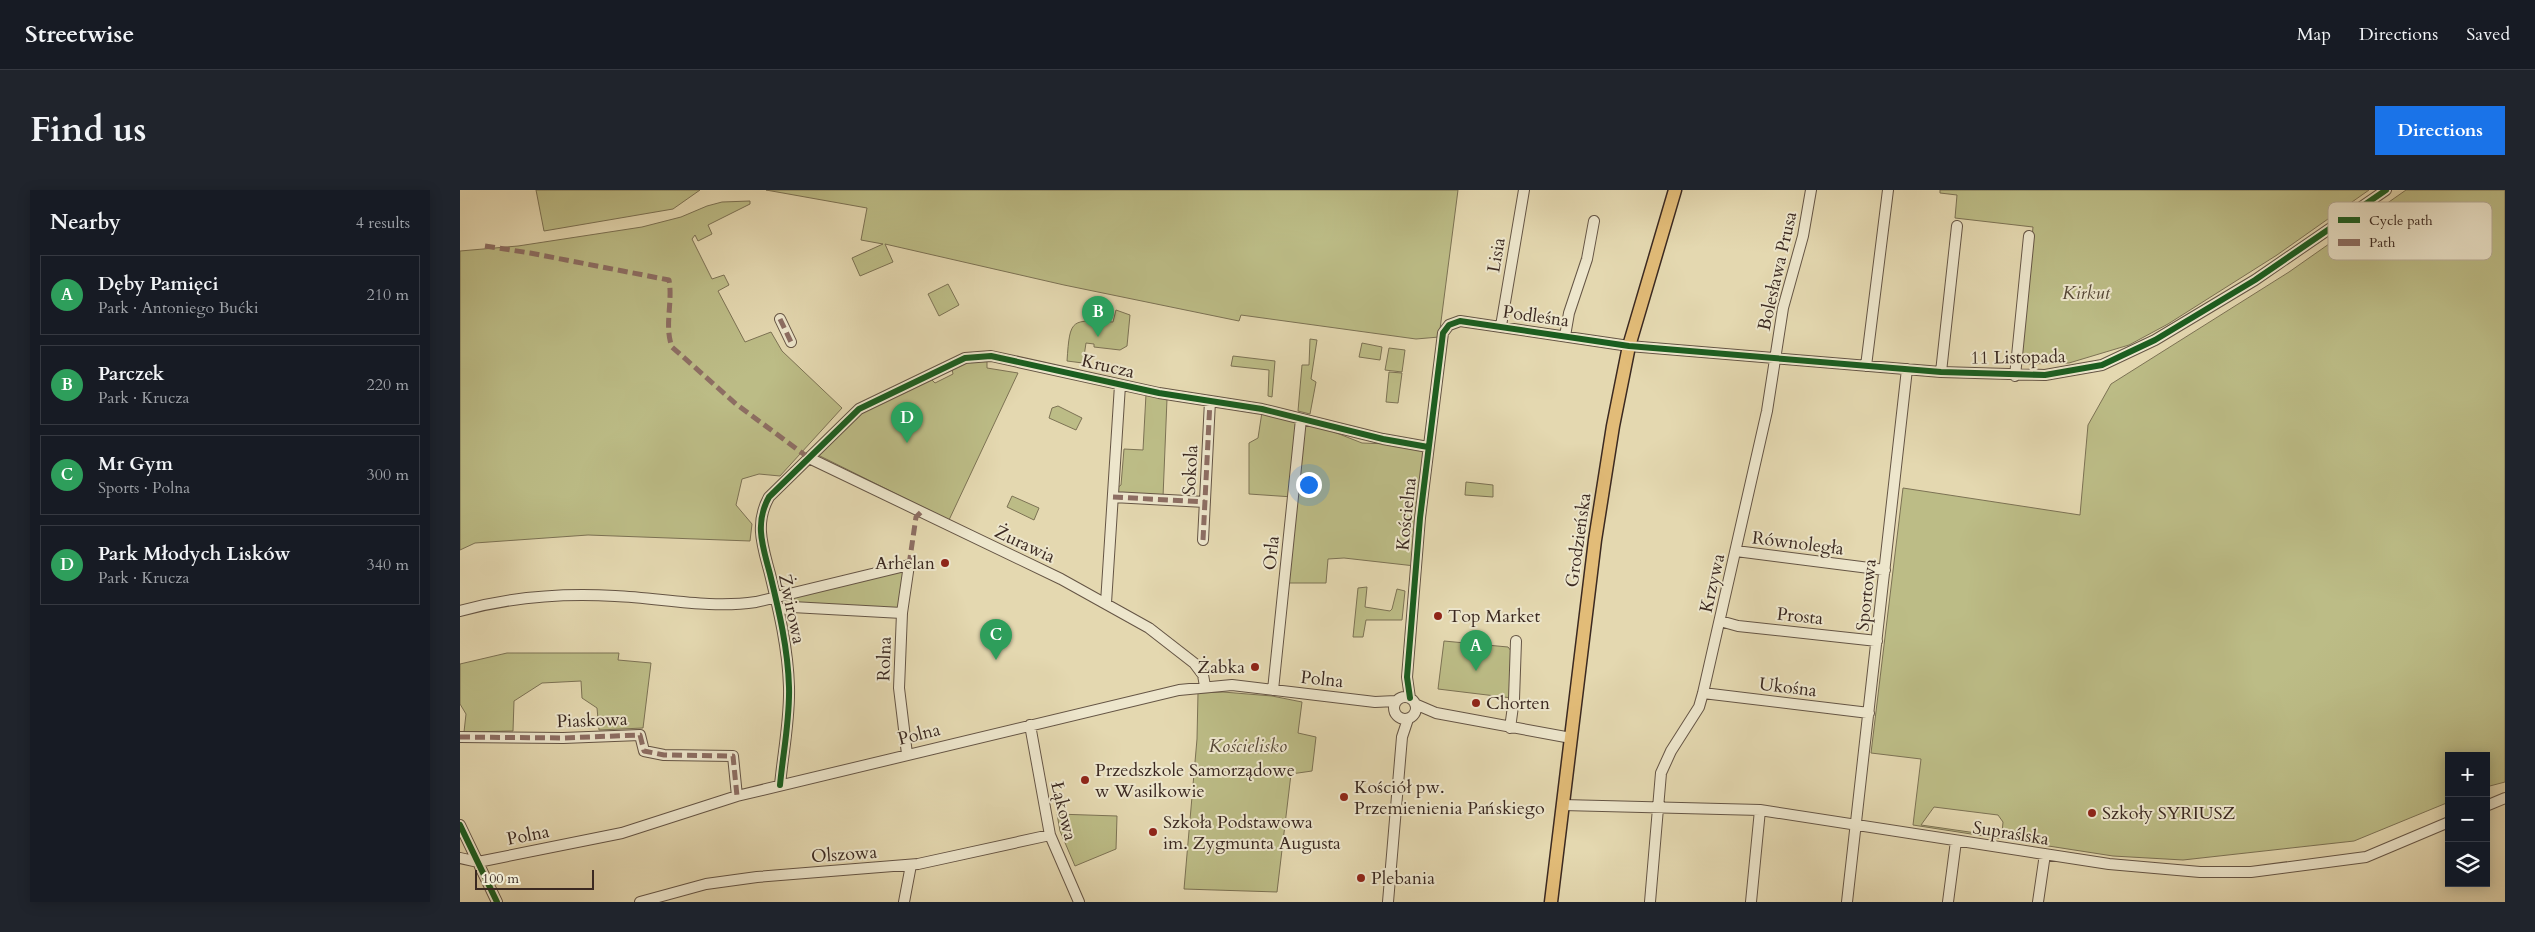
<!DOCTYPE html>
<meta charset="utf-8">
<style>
:root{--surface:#171b24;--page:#20242c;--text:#f1f3f6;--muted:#9ea1a6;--line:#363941;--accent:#1a73e8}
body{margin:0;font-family:Cardo,serif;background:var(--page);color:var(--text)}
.controls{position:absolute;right:15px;bottom:15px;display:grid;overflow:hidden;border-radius:0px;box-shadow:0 2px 12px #0003}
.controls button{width:45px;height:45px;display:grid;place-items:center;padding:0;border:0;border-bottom:1px solid var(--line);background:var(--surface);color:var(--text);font:25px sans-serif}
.scale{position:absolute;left:15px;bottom:12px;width:119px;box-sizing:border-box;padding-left:5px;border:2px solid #3b2921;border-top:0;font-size:14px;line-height:18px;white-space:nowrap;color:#3b2921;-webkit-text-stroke:4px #ede6cc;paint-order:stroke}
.you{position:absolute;left:848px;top:294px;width:18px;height:18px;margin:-12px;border:4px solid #fff;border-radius:50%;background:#1a73e8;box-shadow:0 0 0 8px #1a73e833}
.badge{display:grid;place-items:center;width:32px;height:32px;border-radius:50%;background:var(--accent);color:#fff;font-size:16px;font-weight:700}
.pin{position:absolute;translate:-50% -41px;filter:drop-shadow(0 1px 2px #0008)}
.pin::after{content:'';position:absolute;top:26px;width:18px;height:15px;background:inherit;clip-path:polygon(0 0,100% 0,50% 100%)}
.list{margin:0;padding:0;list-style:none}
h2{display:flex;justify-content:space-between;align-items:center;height:65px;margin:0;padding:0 20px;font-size:21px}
h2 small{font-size:16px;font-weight:400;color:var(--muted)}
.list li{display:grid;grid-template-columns:32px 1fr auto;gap:15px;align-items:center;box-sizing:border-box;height:80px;margin:0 10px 10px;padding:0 10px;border:1px solid var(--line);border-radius:0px}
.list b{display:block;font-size:19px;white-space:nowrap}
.list p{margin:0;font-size:16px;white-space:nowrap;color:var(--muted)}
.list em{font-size:16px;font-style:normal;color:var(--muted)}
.icon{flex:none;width:28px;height:28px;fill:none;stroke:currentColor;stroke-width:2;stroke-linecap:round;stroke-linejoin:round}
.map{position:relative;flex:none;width:2045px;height:712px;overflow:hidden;border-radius:0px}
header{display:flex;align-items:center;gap:30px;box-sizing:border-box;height:70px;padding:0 25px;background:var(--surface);border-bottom:1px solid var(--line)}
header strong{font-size:24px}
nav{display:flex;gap:28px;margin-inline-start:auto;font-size:18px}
.intro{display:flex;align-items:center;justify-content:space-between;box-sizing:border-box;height:120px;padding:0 30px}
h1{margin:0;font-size:35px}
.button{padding:12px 22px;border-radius:0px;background:var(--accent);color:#fff;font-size:18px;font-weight:700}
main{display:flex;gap:30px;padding:0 30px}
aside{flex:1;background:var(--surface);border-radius:0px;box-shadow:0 2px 12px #0003}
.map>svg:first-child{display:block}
.green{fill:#bcbc86;stroke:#7c7254;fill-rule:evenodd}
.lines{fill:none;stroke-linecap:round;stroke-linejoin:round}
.minor-casing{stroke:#655545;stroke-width:12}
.major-casing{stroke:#3b2921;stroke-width:15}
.minor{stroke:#ede6cc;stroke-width:10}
.major{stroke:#e2bc78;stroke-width:12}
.quiet{stroke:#8d6e63;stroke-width:5;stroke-dasharray:10 5;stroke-linecap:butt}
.cycleway-casing{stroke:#ede6cc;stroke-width:9}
.cycleway{stroke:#1b5e20;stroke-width:6}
.poi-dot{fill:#8f2418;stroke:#ede6cc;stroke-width:2}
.labels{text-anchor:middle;stroke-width:4;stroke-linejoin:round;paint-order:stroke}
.street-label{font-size:18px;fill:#3b2921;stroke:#ede6cc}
.park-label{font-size:18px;font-style:italic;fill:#554635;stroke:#ede6cc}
.poi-label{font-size:18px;fill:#3b2921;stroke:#ede6cc;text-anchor:start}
.key{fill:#ede6cc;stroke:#b8ad99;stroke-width:1}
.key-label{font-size:14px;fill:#3b2921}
</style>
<header>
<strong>Streetwise</strong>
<nav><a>Map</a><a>Directions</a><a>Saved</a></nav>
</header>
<div class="intro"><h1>Find us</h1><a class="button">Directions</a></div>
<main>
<aside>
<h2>Nearby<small>4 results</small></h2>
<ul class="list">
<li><span class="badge" style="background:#2e9e5b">A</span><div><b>Dęby Pamięci</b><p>Park · Antoniego Bućki</p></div><em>210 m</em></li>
<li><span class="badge" style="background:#2e9e5b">B</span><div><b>Parczek</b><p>Park · Krucza</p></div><em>220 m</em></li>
<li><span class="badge" style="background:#2e9e5b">C</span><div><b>Mr Gym</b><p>Sports · Polna</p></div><em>300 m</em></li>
<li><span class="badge" style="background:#2e9e5b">D</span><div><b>Park Młodych Lisków</b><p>Park · Krucza</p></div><em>340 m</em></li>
</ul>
</aside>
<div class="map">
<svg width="2045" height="712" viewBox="0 0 2045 712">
<rect width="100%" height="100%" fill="#e4d8b0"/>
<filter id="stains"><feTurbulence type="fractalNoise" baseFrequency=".004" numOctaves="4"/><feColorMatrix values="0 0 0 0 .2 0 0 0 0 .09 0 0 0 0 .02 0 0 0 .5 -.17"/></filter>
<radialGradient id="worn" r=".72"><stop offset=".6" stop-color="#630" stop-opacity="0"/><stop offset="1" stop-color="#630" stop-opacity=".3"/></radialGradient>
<!-- green -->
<path class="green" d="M76,0h164l-27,19 -129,22z
M306,0h692l-19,147 -23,2 -175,-24 -2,6 -175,-36 -179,-41 8,18 -33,14 -8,-18 31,-14 -22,-4 6,-32z
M1480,0h429l-92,65 -109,69 -39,21 -60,18 -46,1 -3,-3 13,-134 -78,-9 2,-23 -17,-2z
M1946,0h99v592l-19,5v-31h-37v46l-95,39 -171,19 -70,-4 -200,-31 8,-66 -50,-6 32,-265 177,27 8,-90 23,-41 178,-112zM1474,617l64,8 5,7 -1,11 -5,3 -76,-11z
M290,11v3l-42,21 4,9 -14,7 -3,-6 -3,4 20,40 12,-4 5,10 -11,6 27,51 26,-10 11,19 60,57 -62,68 -21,-2 -17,5 -6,26 16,19 -2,17 -162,-6 -113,8 -15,7v-299l58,-5 124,-19 39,-10 26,-11 15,-4z
M488,94l11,21 -20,11 -11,-22z
M656,120l14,5 -3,31 -7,4 -26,-3v-3l-8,-1 -3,20 -16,-2c3,-44 4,-41 46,-39z
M850,149l7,1 -6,39 5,3 -6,32 -12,-3 4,-46h7z
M902,153l20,4 -2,13 -21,-3z
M929,158l16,2 -3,22 -17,-2z
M773,166l42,5 -3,36 -4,-1 1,-26 -38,-4z
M513,170h14v8l31,5 -69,147 -131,-65 40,-41 73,-35 4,4 18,-9 -1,-5z
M929,182l13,1 -4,30 -12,-1z
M686,204l21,5 -4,98 -40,-2 -5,-3 -1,-4 4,-3 3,-36 19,1z
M598,216l24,12 -6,12 -27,-12 3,-10z
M802,222l35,10 -4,75 -44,-3v-51l9,-5z
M841,229l61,24 54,2 12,6 -13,115 -71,-8 -16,1 -2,24h-37z
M1006,292l27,3v12l-28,-2z
M552,306l27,12 -5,12 -27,-13z
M446,378l-5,43 -120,-6 1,-5z
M907,397l-2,20 25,4 2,-2 5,-20 8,2 -3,29h-36l-3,17h-10l5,-49z
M984,451l64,6 4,5v46l-74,-9z
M47,463h112l-1,7 33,3 -8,65 -44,2 -2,-22 -15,-10 -1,-17 -39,2 -28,18 -1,30 -49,1 2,-18 -6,-10v-40z
M763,502l49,4 30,6 -4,31 18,4 -4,34 -21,3 -14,118 -93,-3 13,-150 1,-46z
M597,624l60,2 -1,33 -41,17 -15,-35z"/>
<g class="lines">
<defs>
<path id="minor" d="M320,129l11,23
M1041,136l23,-136
M1105,146l4,-23 18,-54 7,-38
M1406,176l22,-176
M1481,182l16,-146
M1555,186l14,-140
M349,268l252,121 88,49 45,35 9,12 2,11
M653,307l92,5
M743,350l7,-139
M1276,361l149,19
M646,413l14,-218
M319,420l13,-3 110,6
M0,421c50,-14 103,-18 155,-15 47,2 94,13 141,6l153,-37 -7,48 -3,75 8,66
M1260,431l18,5 139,15
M813,500l28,-271
M1243,503l166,20
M934 518a11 11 0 1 1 22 0a11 11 0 1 1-22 0Z
M950,508l-3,-21 13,-159 23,-185 6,-8 11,-4 169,25 312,26 104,3 57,-10 53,-25 100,-60 131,-90
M955,514l21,9 135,25
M570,535l20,110 29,67
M1050,538l4,-29 2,-58
M0,547l103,1 77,-3 4,16 20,4 69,1 4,40
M320,595c3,-32 10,-66 9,-98 -1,-38 -10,-76 -19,-113 -7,-27 -16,-50 -1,-77l90,-88 106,-51 26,-2 168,37 103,16 121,30 45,8
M1103,615l197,5 349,54 91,8h51l115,-15 83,-35
M2026,616l19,-8
M0,635l37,77
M0,668l18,4 144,-29 115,-37 442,-106 53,-5 143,17 21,-1
M180,712l66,-18 51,-7 161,-13 132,-29
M444,712l7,-37
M928,712l14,-165 6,-18
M1190,712l11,-129 10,-22 28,-44 4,-14 64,-282 16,-103 20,-72 8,-46
M1291,712l9,-92
M1387,712l60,-533
M1488,712l8,-61
M1578,712l7,-48"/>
<path id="major" d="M1091,712l44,-362 18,-114 16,-80 46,-156"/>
</defs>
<!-- minor casing -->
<use href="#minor" class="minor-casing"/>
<!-- major casing -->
<use href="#major" class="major-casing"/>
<!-- minor -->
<use href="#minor" class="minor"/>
<!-- major -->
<use href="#major" class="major"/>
<!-- quiet -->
<path class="quiet" d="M25,56l45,7 139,27c4,22 -5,46 3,67l64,57 73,54
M320,129l11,23
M653,307l92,5
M743,350l7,-139
M449,375l7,-48 5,-5
M0,547l103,1 77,-3 4,16 20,4 69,1 4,40"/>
<defs>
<path id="cycleway" d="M950,508l-3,-21 13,-159 23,-185 6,-8 11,-4 169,25 312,26 104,3 57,-10 53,-25 100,-60 131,-90
M320,595c3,-32 10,-66 9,-98 -1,-38 -10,-76 -19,-113 -7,-27 -16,-50 -1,-77l90,-88 106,-51 26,-2 168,37 103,16 121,30 45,8
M0,635l37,77"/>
</defs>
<!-- cycleway casing -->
<use href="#cycleway" class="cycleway-casing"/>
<!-- cycleway -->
<use href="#cycleway" class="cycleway"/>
</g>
<!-- markers -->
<g class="poi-dot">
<circle cx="485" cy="373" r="5"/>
<circle cx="978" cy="426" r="5"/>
<circle cx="795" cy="477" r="5"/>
<circle cx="1016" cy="513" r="5"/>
<circle cx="625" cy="590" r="5"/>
<circle cx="884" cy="607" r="5"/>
<circle cx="1632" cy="623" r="5"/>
<circle cx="693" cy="642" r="5"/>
<circle cx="901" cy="688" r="5"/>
</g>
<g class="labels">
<!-- street labels -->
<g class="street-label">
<text transform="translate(1036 65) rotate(-80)" y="6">Lisia</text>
<text transform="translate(1317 81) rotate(-77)" y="6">Bolesława Prusa</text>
<text transform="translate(1076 126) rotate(8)" y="6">Podleśna</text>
<text transform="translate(1558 167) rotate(-1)" y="6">11 Listopada</text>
<text transform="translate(648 176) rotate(13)" y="6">Krucza</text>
<text transform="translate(730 280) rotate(-87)" y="6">Sokola</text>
<text transform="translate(946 324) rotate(-84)" y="6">Kościelna</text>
<text transform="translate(1118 350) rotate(-82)" y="6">Grodzieńska</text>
<text transform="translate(1338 353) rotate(7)" y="6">Równoległa</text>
<text transform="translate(565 354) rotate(25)" y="6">Żurawia</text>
<text transform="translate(811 363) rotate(-84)" y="6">Orla</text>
<text transform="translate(1252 393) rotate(-77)" y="6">Krzywa</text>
<text transform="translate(1406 405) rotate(-84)" y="6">Sportowa</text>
<text transform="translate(332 419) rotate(78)" y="6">Żwirowa</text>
<text transform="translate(1340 426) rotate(6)" y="6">Prosta</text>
<text transform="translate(424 469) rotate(-88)" y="6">Rolna</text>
<text transform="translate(862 489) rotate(6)" y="6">Polna</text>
<text transform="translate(1328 497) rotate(7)" y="6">Ukośna</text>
<text transform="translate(132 530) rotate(-2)" y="6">Piaskowa</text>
<text transform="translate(459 544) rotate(-14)" y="6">Polna</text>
<text transform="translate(604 621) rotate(76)" y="6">Łąkowa</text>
<text transform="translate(1551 643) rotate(9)" y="6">Supraślska</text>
<text transform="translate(68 645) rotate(-11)" y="6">Polna</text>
<text transform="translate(384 664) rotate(-4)" y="6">Olszowa</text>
</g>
<!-- park labels -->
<g class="park-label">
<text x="1626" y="109">Kirkut</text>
<text x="788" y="562">Kościelisko</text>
</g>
<!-- poi labels -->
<g class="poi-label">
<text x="475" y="379" text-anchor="end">Arhelan</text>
<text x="988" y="432">Top Market</text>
<text x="785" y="483" text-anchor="end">Żabka</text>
<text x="1026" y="519">Chorten</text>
<text x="635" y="586">Przedszkole Samorządowe<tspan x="635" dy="21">w Wasilkowie</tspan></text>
<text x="894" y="603">Kościół pw.<tspan x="894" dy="21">Przemienienia Pańskiego</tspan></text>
<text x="1642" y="629">Szkoły SYRIUSZ</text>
<text x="703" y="638">Szkoła Podstawowa<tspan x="703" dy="21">im. Zygmunta Augusta</tspan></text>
<text x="911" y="694">Plebania</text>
</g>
</g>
<!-- legend -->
<rect x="1868" y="12" width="164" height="58" rx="8" class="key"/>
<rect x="1878" y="27" width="22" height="6" fill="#1b5e20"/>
<rect x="1878" y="49" width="22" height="7" fill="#8d6e63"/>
<g class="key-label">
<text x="1909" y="35">Cycle path</text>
<text x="1909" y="57">Path</text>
</g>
<rect width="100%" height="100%" filter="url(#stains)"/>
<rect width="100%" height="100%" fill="url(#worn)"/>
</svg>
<div class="controls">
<button>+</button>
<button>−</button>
<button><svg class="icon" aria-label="layers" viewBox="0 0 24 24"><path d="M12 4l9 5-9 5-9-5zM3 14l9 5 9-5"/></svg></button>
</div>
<div class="scale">100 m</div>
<div class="you"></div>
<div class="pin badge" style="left:1016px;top:481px;background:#2e9e5b">A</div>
<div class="pin badge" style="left:638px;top:147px;background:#2e9e5b">B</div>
<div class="pin badge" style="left:536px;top:470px;background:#2e9e5b">C</div>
<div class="pin badge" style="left:447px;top:253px;background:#2e9e5b">D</div>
</div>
</main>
